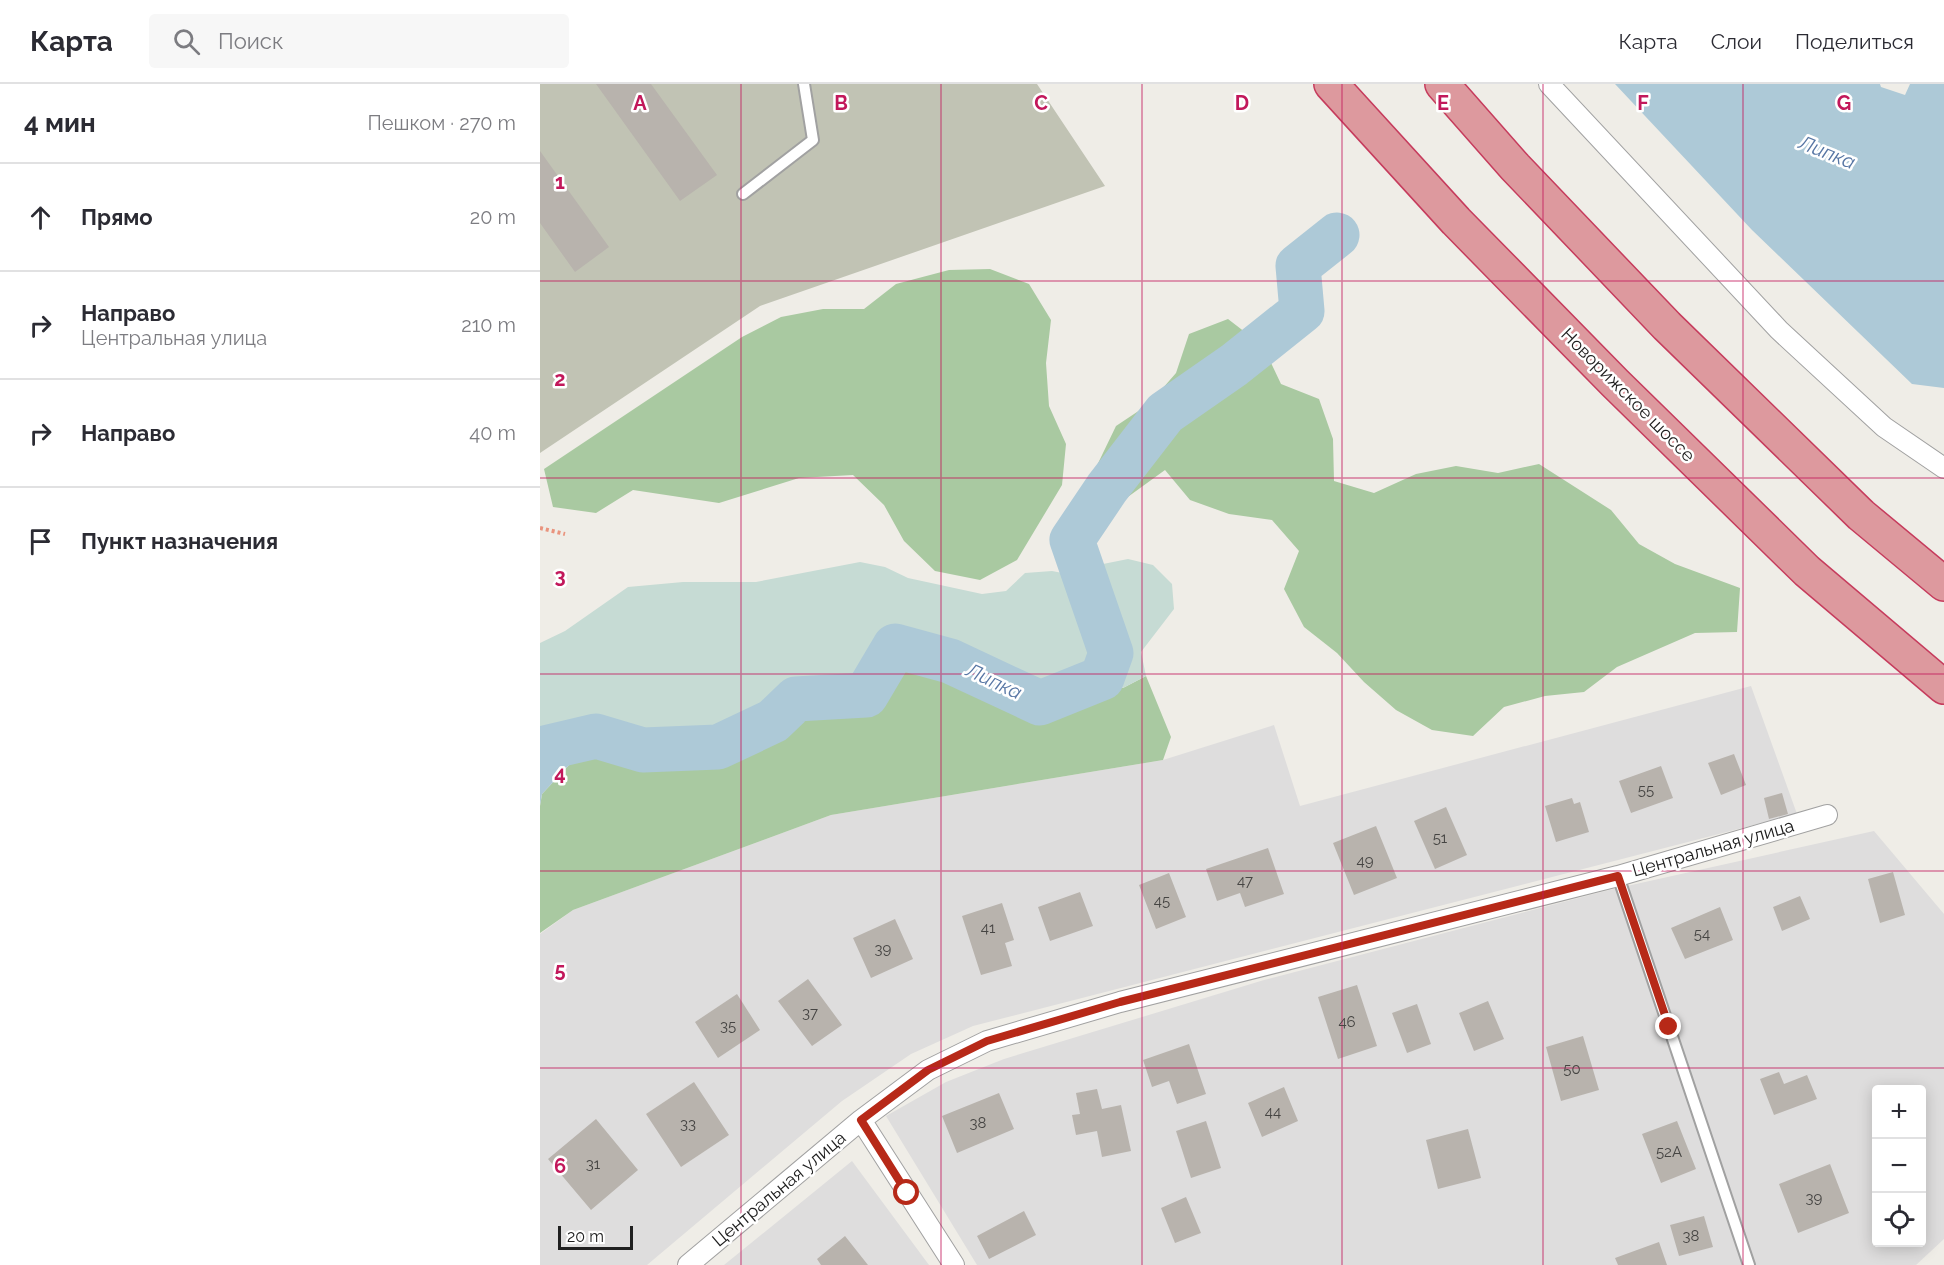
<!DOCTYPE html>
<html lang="ru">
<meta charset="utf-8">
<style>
:root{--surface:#fff;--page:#f7f7f7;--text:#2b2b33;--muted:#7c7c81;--line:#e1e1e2}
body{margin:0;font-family:Raleway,sans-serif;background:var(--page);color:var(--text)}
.controls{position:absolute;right:18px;bottom:18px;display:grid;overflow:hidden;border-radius:6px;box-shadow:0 3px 15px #0003}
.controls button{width:54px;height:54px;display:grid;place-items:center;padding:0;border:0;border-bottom:2px solid var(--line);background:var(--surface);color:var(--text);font:30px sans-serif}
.scale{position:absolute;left:18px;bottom:15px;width:75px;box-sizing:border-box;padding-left:6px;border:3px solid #202020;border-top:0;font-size:16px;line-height:21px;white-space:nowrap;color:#202020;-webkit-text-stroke:4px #fff;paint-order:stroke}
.stop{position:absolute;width:18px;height:18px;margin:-14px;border:4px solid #b72918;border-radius:50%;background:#fff}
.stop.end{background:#b72918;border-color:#fff;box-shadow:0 2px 6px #0008}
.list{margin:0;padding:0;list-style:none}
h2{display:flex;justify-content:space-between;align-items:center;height:78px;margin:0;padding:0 24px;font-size:26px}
h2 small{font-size:20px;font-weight:400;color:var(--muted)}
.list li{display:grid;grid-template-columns:39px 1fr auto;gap:18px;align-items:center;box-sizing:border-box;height:108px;padding:0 24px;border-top:2px solid var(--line)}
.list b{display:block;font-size:22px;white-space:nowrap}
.list p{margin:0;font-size:20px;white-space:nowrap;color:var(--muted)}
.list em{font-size:20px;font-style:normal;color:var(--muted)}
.icon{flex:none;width:33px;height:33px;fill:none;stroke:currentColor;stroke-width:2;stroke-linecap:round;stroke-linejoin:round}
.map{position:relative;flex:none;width:1404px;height:1181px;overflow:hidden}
header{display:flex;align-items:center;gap:36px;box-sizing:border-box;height:84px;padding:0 30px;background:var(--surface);border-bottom:2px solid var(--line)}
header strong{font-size:28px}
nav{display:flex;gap:33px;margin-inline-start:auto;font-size:21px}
.search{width:420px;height:54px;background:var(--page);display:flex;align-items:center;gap:15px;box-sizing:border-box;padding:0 21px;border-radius:6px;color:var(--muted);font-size:22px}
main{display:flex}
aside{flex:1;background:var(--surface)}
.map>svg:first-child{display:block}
.residential{fill:#dedddd;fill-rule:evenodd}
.construction{fill:#c1c3b4}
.forest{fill:#a9c9a1}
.wetland{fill:#c6dbd4}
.water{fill:#adc9d7}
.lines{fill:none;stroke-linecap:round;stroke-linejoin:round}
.river{stroke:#adc9d7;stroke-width:45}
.building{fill:#b8b3ad}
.service-casing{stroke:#a1a1a1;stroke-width:14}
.minor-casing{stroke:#a1a1a1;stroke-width:22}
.motorway-casing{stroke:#c63c5d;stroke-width:36}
.path{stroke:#e9947e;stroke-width:4;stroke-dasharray:3 3;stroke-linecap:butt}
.service{stroke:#fff;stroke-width:10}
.minor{stroke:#fff;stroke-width:20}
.motorway{stroke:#dd999e;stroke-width:33}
.route{stroke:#b72918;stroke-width:8}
.grid{fill:none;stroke:#c2185b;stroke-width:1.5;stroke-opacity:0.55}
.labels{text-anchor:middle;stroke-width:5;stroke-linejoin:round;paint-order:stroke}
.number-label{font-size:15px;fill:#464543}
.street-label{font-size:18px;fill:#202020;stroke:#fff}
.water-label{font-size:20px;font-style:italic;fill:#5776a4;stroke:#fff}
.grid-label{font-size:20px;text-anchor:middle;font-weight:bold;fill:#c2185b;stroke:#fff;stroke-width:5;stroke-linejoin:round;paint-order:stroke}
</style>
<header>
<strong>Карта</strong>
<div class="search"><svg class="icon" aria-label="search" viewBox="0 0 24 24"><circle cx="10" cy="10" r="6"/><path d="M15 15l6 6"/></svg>Поиск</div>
<nav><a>Карта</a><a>Слои</a><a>Поделиться</a></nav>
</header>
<main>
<aside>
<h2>4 мин<small>Пешком · 270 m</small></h2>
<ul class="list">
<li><svg class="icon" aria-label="ahead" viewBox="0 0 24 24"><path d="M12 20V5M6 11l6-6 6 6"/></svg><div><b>Прямо</b></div><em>20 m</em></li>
<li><svg class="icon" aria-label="right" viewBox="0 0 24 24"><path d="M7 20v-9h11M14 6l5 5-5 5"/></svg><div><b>Направо</b><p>Центральная улица</p></div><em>210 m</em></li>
<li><svg class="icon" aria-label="right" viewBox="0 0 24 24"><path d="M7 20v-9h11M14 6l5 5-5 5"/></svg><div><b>Направо</b></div><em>40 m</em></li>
<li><svg class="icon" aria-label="arrive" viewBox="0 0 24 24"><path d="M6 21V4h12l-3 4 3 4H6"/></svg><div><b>Пункт назначения</b></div></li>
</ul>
</aside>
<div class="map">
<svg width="1404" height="1181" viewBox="0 0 1404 1181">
<rect width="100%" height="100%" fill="#efede7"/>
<!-- residential -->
<path class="residential" d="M1211,602l46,128 -824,212 -62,28 -69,47 -195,164h-107v-331l33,-24 258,-95 332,-55 111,-35 26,81z
M1334,747l70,83v325l-28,26h-939l-91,-149 60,-34 58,-23 260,-79 345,-90zM1336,1006h46v152h-46z
M312,1077l77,104h-205z"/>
<!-- construction -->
<path class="construction" d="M0,0h497l68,102 -345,120 -220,147z"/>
<!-- forest -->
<path class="forest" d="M450,185l39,15 22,36 -5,43 3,43 17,38 -4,41 -45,75 -37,20 -45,-9 -31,-30 -20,-36 -31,-30 -54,3 -80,25 -86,-13 -37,23 -43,-6 -9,-38 198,-132 39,-20 42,-8h41l32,-25 53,-14z
M688,235l35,27 18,38 38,15 14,40 1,42 40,12 42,-19 40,-8 42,7 41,-9 72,46 28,34 36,20 65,24 -3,44 -42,1 -78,34 -33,25 -39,4 -41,11 -31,29 -41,-6 -36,-20 -32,-28 -27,-29 -33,-26 -20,-38 15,-38 -27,-31 -43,-6 -39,-14 -25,-30 -40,29 -36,-17 27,-56 33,-22 27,-31 13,-39z
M355,562l55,15 90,42 62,-25 21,10 23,-12 25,61 -8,23 -332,55 -258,95 -33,23v-127l2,-12 54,-58 47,14 130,-29 23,-22 70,-4z"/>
<!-- wetland -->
<path class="wetland" d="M588,475l25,6 19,19 2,25 -33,43 5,24 -23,12 -21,-10 -62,25 -90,-42 -55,-15 -29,49 -70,4 -23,22 -55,26 -75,3 -47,-14 -56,-9v-84l25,-12 63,-44 55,-5h73l104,-20 25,5 23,11 74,16 24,-3 19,-18 27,-2 26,5 25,-12z"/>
<!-- water -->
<path class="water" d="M1075,0h265l1,3 24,8 5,-11h34v304l-32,-4 -160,-154z
M0,643l56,9 -54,58 -2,11z"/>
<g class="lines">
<!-- river -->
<path class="river" d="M0,665l56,-13 47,14 75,-3 55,-26 23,-22 70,-4 29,-49 55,15 90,42 62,-25 9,-25 -39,-113 35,-52 58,-75 69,-48 68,-54 -4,-45 39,-31"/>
</g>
<!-- building -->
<path class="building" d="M56,0h55l66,91 -37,26z
M0,67l69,96 -34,25 -35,-49z
M1194,670l12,31 -25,10 -13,-32z
M1121,682l12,32 -42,15 -12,-32z
M1242,709l6,21 -19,5 -5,-21z
M1032,714l2,6 6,-2 9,30 -33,10 -11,-36z
M906,723l21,48 -32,14 -21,-48z
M836,742l21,52 -43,17 -21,-52z
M728,764l16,46 -39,13 -5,-14 -23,8 -11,-32z
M1353,788l12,43 -25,8 -12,-44z
M629,789l17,44 -30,12 -17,-44z
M540,808l13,34 -43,15 -12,-34z
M1260,812l10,23 -28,12 -9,-24z
M462,819l12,37 -9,3 7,23 -31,9 -19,-59z
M1180,823l13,33 -48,19 -14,-31z
M355,835l18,40 -42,19 -18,-40z
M268,895l34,46 -30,21 -34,-45z
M817,901l20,61 -39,13 -20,-62z
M197,910l23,36 -42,28 -23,-36z
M948,917l16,38 -30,12 -15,-38z
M877,920l14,40 -24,9 -15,-40z
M1043,952l16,54 -38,11 -15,-54z
M649,960l17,50 -29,10 -8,-23 -17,6 -9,-27z
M1239,988l5,12 23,-9 10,24 -43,16 -14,-36z
M154,998l35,53 -48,32 -35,-53z
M744,1003l14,34 -36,16 -14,-34z
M557,1005l5,20 19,-4 10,46 -29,6 -5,-26 -21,4 -4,-20 8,-1 -4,-21z
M459,1009l15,36 -57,24 -15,-37z
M56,1035l42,51 -47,40 -43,-51z
M666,1037l15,47 -30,10 -15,-47z
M1137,1037l19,48 -35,14 -19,-49z
M928,1045l13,49 -43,11 -12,-49z
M1290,1080l19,49 -51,20 -19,-49z
M646,1113l15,36 -26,10 -14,-35z
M484,1127l12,24 -47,24 -12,-23z
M1164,1132l9,31 -34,9 -9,-31z
M305,1152l23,29h-47l-4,-6z
M1119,1158l8,23h-49l-3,-7z"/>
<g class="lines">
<defs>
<path id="service" d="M203,110l70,-54 -9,-56
M1078,792l131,389"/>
<path id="minor" d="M1009,0l230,246 105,97 60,41
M321,1036l93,145
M148,1181l173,-145 67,-50 59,-29 133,-39 498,-126 209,-61"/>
<path id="motorway" d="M791,0l125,137 159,162 192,188 137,116
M902,0l73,83 152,159 194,189 83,69"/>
</defs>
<!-- service casing -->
<use href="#service" class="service-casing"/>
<!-- minor casing -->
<use href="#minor" class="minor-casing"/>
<!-- motorway casing -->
<use href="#motorway" class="motorway-casing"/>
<!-- path -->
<path class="path" d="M0,444l25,6"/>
<!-- service -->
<use href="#service" class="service"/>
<!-- minor -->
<use href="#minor" class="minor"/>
<!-- motorway -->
<use href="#motorway" class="motorway"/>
</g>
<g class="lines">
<!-- route -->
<path class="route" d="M367,1109l-46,-73 67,-50 59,-29 133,-39 498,-126 51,151"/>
</g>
<!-- grid -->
<path class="grid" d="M201,0v1181M401,0v1181M602,0v1181M802,0v1181M1003,0v1181M1203,0v1181M0,197h1404M0,394h1404M0,590h1404M0,787h1404M0,984h1404"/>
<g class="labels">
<!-- number labels -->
<g class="number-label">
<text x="1106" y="711">55</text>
<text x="900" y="759">51</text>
<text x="825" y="782">49</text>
<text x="705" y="802">47</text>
<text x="622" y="822">45</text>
<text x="448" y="849">41</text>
<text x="1162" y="855">54</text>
<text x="343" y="870">39</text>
<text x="270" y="934">37</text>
<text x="807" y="943">46</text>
<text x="188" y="947">35</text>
<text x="1032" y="990">50</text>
<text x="733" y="1033">44</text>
<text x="438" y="1044">38</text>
<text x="148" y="1045">33</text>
<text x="1129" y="1073">52А</text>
<text x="53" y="1085">31</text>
<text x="1274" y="1119">39</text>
<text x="1151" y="1157">38</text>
</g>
<!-- street labels -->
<g class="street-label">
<text transform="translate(1088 311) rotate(45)" y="6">Новорижское шоссе</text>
<text transform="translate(1173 764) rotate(-16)" y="6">Центральная улица</text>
<text transform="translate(239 1105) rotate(-40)" y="6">Центральная улица</text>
</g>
<!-- water labels -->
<g class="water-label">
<text transform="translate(1287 68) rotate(22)" y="7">Липка</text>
<text transform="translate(454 597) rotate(25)" y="7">Липка</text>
</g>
</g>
<g class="grid-label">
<text x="100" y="26">A</text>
<text x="301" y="26">B</text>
<text x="501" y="26">C</text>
<text x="702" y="26">D</text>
<text x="903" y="26">E</text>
<text x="1103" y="26">F</text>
<text x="1304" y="26">G</text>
<text x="20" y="105">1</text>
<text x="20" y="302">2</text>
<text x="20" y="499">3</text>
<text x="20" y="696">4</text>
<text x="20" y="893">5</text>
<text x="20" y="1089">6</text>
</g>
</svg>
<div class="controls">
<button>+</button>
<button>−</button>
<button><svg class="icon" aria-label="locate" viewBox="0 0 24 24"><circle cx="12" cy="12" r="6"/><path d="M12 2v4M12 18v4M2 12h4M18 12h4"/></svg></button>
</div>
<div class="scale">20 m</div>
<div class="stop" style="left:367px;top:1109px"></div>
<div class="stop end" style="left:1129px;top:943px"></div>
</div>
</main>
